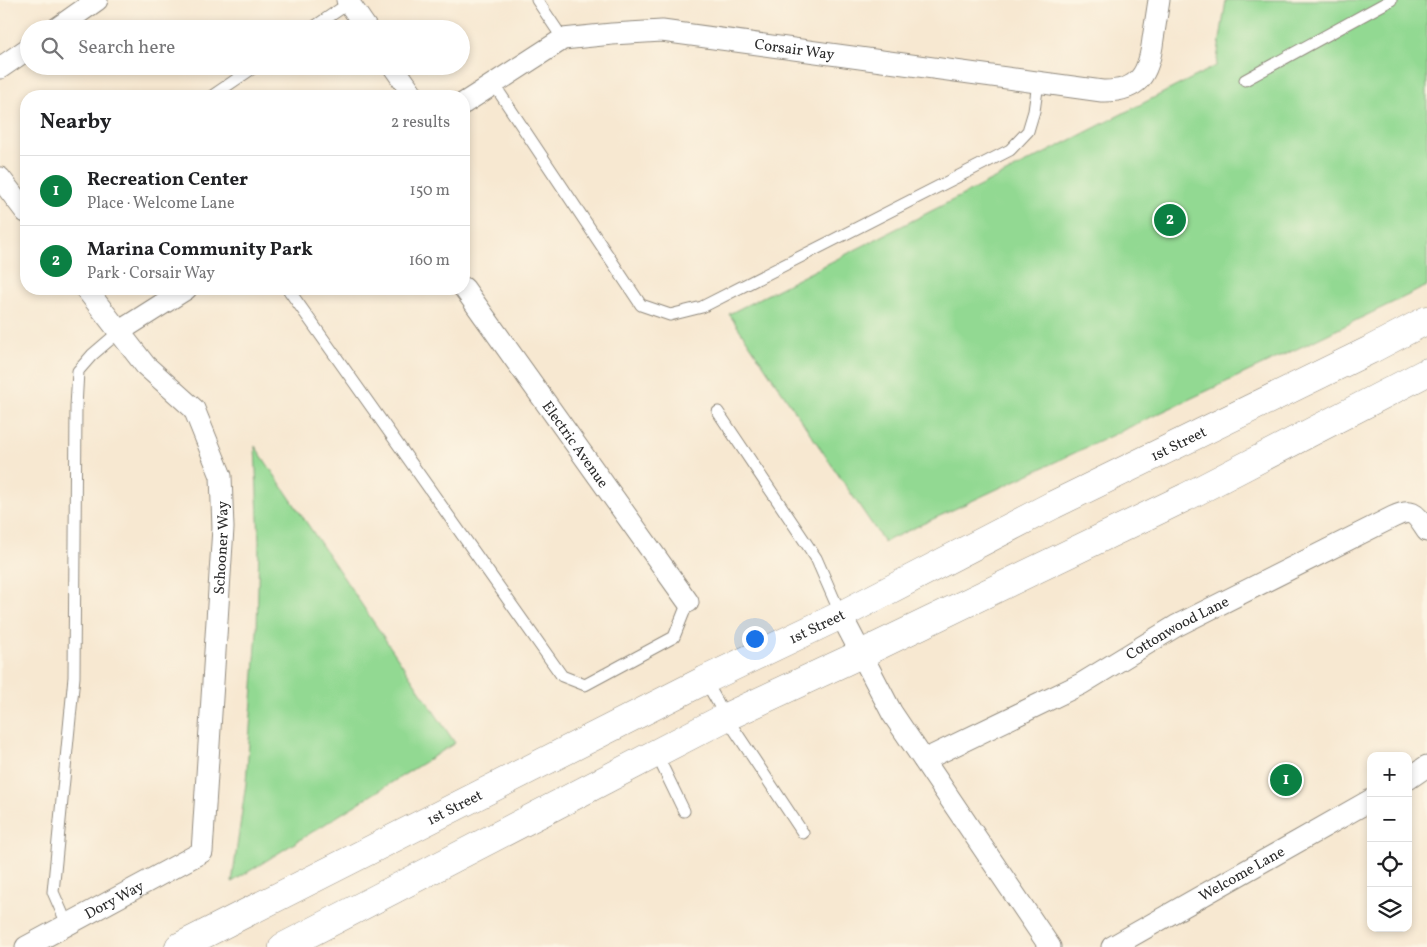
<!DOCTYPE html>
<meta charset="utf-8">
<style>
:root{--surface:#fff;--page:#f2f2f2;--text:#202124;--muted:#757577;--line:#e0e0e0;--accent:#0b8043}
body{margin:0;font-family:Vollkorn,serif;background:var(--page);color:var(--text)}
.controls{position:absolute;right:15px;bottom:15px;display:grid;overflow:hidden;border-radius:10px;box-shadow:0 2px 8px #0003}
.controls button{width:45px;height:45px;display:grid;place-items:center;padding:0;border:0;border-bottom:1px solid var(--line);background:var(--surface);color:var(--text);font:25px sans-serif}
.you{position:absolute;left:754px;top:638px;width:18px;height:18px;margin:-12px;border:4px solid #fff;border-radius:50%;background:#1a73e8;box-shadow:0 0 0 8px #1a73e833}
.badge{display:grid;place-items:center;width:32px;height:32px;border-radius:50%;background:var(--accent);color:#fff;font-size:16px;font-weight:700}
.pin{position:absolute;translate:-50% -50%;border:2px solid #fff;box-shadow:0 1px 5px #0006}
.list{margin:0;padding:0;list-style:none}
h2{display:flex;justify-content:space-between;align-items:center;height:65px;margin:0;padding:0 20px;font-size:21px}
h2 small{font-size:16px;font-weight:400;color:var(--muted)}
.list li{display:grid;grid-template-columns:32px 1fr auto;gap:15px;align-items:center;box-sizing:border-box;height:70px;padding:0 20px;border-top:1px solid var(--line)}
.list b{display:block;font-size:19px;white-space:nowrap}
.list p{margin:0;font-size:16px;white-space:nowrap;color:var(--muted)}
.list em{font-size:16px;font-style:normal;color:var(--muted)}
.icon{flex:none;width:28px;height:28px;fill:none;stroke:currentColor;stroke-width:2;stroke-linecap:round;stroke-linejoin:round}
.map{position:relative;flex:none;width:1427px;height:947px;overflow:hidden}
.search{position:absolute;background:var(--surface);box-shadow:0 2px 8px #0003;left:20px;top:20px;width:450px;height:55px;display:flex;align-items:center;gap:12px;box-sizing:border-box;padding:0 18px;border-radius:28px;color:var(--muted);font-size:19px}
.panel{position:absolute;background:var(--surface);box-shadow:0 2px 8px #0003;left:20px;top:90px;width:450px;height:205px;border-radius:20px}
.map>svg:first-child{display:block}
.park{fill:#92d992;stroke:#5e825e}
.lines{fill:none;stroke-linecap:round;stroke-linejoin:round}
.lane-casing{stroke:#918a7e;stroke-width:13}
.street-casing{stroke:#918a7e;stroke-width:23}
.secondary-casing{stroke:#918a7e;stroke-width:29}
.lane{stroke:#fff;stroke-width:11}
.street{stroke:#fff;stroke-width:21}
.secondary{stroke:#fff;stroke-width:28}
.labels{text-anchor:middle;stroke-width:4;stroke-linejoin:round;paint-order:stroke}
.street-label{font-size:15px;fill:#2b2b2b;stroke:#fcf5e5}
</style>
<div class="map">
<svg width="1427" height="947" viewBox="0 0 1427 947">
<rect width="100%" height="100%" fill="#fcf5e5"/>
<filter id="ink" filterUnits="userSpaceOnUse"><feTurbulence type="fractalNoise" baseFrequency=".02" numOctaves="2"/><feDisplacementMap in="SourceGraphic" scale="10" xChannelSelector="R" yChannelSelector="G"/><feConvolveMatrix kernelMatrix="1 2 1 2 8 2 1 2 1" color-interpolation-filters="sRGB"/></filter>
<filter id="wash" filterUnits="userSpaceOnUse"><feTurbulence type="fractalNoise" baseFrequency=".0096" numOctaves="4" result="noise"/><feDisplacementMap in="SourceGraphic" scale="20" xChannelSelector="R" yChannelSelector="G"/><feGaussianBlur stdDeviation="1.12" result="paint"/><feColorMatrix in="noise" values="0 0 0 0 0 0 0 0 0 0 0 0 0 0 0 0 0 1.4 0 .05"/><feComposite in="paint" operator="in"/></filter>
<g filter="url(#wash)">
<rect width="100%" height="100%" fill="#f7e8d1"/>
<!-- park -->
<path class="park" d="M1226,0h201v286l-124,60 -419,196 -155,-228 487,-248z
M255,446l200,297 -223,139 14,-99 11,-152 2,-89z"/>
</g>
<g filter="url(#ink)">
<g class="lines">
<defs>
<path id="lane" d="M537,0l26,39
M311,29l38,-26
M1245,80l146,-80
M493,83l148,222 29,10 32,-8 308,-157 18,-19 6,-20 4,-28
M212,96l44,-30
M288,289l274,387 23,9 89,-48 14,-35
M718,412l98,146 25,57
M705,680l21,37 77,116
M656,753l28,58
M67,924l-14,-32 21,-215 2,-270 2,-36 14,-16 28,-24"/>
<g id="street">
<path d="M347,0l20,29"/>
<path d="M56,29l41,-29"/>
<path d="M393,66l21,30"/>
<path d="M0,68l29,-20"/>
<path id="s1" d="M464,103l99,-64 49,-5 50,-3 440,60c38,1 47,-18 51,-52 2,-13 4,-26 6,-39"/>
<path d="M0,178l26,34"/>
<path id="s2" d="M464,288l224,314"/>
<path d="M120,331l66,-42"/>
<path d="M841,615l51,98 158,234"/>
<path id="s3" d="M924,760l157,-76 95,-58 217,-109c21,-10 23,-2 34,14"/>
<path d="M1408,779l19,-13"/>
<path id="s4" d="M26,947l176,-95 21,-324 -2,-52 -27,-67 -49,-44 -59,-76"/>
<path id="s5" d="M1112,947l259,-147"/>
</g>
<g id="secondary">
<path id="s6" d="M179,947l526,-267 136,-65 212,-110 317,-155 57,-30"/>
<path d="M283,947l443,-230 135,-63 325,-157 241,-125"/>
</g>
</defs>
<!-- lane casing -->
<use href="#lane" class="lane-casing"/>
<!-- street casing -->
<use href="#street" class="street-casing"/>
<!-- secondary casing -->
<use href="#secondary" class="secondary-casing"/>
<!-- lane -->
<use href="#lane" class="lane"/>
<!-- street -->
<use href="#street" class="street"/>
<!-- secondary -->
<use href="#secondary" class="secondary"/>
</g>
</g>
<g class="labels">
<!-- street labels -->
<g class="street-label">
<text dy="5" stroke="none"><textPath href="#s1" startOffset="351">Corsair Way</textPath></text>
<text dy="5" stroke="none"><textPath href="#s6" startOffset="1119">1st Street</textPath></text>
<text dy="5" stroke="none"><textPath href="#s2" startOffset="192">Electric Avenue</textPath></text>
<text dy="5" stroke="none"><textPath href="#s4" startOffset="505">Schooner Way</textPath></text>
<text dy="5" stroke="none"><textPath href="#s6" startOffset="714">1st Street</textPath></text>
<text dy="5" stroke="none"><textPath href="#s3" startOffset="286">Cottonwood Lane</textPath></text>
<text dy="5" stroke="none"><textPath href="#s6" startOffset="309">1st Street</textPath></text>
<text dy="5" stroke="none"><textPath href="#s5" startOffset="149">Welcome Lane</textPath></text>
<text dy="5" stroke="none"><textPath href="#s4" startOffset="100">Dory Way</textPath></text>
</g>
</g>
</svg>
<div class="controls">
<button>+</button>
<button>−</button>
<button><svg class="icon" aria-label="locate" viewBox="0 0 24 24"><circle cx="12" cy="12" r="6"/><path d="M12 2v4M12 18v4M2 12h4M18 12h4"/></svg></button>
<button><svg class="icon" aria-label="layers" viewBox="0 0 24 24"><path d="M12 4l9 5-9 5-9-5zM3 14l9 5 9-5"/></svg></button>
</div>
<div class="you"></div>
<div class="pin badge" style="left:1286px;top:780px">1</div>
<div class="pin badge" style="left:1170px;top:220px">2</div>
<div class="search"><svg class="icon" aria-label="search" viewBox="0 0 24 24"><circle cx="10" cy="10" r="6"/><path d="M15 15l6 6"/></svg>Search here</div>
<section class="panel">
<h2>Nearby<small>2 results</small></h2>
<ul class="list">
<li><span class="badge">1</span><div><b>Recreation Center</b><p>Place · Welcome Lane</p></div><em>150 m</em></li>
<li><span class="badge">2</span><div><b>Marina Community Park</b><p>Park · Corsair Way</p></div><em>160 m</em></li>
</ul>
</section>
</div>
